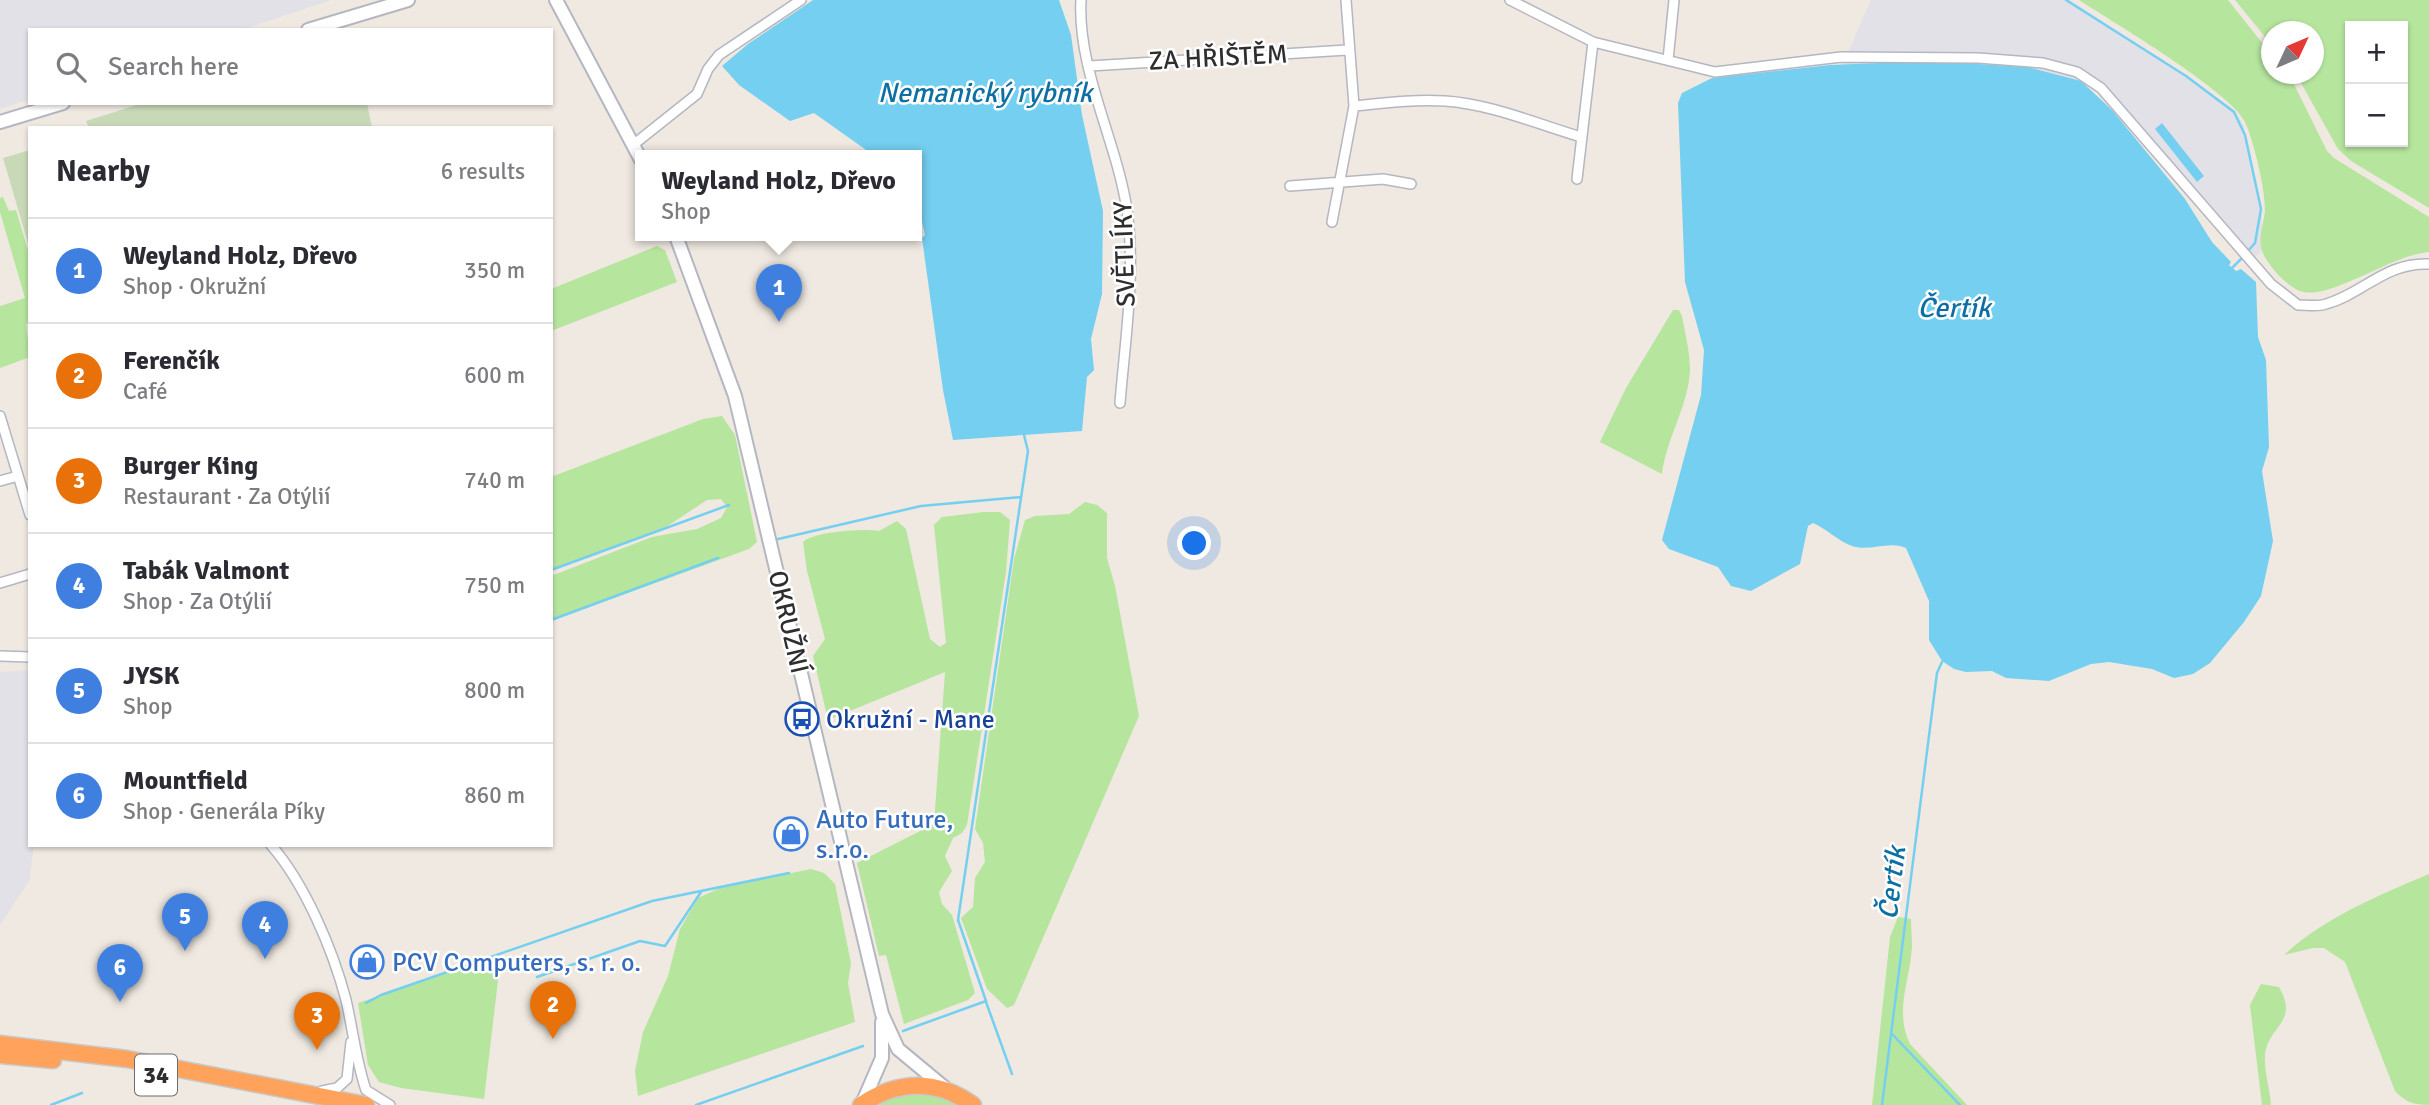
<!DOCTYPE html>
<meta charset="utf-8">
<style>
:root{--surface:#fff;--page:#f7f7f7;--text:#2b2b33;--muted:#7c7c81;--line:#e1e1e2;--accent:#111827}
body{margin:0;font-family:Signika,sans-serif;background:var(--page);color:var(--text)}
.controls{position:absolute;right:21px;top:21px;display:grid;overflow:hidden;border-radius:0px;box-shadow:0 2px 5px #0004}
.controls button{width:63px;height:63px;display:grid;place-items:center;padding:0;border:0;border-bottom:2px solid var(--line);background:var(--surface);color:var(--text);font:35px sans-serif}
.compass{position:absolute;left:2261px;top:21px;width:63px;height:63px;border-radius:50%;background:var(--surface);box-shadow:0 2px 5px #0004;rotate:46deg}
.you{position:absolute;left:1195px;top:544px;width:24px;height:24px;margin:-18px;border:5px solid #fff;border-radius:50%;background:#1a73e8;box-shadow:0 0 0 10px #1a73e833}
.badge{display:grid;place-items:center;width:46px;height:46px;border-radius:50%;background:var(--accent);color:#fff;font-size:23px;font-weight:700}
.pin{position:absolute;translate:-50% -58px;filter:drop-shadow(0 2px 4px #0008)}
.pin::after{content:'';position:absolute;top:37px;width:24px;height:21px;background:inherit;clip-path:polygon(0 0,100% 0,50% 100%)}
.popup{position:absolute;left:635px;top:150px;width:287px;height:91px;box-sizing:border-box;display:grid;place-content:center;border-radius:0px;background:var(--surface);filter:drop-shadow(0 2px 5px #0005);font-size:23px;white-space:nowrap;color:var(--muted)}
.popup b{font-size:26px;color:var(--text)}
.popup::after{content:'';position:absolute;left:50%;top:100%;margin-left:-14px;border:14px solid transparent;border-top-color:var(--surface)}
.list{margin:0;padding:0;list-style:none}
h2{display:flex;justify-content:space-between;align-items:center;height:91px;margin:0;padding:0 28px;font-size:30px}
h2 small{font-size:23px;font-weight:400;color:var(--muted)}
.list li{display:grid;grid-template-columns:46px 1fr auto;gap:21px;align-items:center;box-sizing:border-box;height:105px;padding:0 28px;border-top:2px solid var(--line)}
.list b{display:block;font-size:26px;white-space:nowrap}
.list p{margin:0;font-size:23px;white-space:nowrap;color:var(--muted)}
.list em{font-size:23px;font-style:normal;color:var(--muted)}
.icon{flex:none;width:38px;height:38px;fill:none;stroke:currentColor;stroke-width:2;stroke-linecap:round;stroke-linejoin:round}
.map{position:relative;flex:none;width:2429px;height:1105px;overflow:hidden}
.search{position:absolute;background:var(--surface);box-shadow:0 2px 5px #0004;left:28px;top:28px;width:525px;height:77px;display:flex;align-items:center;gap:18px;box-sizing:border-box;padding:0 24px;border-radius:0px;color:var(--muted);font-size:26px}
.panel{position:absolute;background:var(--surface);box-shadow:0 2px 5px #0004;left:28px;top:126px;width:525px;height:721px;border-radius:0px}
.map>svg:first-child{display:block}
.industrial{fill:#e3e1e8}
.green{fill:#b6e59e;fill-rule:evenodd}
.cemetery{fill:#c8d9b8}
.water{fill:#75cff0}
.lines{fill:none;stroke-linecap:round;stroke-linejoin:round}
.stream{stroke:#75cff0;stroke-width:2.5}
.street-casing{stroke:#b4b7c1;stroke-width:12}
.secondary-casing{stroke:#b4b7c1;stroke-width:16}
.highway-casing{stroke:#c9c9c9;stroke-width:19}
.street{stroke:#fff;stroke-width:9}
.secondary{stroke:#fff;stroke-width:12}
.highway{stroke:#ffa35c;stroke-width:16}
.labels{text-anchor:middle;stroke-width:5;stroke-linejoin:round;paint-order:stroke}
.shield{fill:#fff;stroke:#6d6d6d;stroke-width:2}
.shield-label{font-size:24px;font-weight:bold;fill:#2e2e2e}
.street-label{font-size:26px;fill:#2e2e2e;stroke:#fff}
.transit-label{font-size:26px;fill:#164399;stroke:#fff;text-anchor:start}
.shop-label{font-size:26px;fill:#366cbe;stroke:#fff;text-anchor:start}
.water-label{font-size:28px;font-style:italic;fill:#0d6fa3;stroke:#fff}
</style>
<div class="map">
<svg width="2429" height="1105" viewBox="0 0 2429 1105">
<rect width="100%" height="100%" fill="#efe9e1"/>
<!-- industrial -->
<path class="industrial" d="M0,0h331l-90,30h-211v69l-30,10z
M1871,0h199l165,110 9,16 18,85v39l-15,16 -153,-183 -260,1z
M30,670v175h4l-5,36 -29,44v-253z"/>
<!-- green -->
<path class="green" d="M2079,0h149l43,54 1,20h15l4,4 36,73 7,7 95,59v35c-38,3 -95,46 -125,40 -15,-2 -41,-31 -43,-45 -2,-12 3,-25 4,-37 0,-22 -11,-68 -20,-88 -14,-30 -132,-100 -166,-122z
M2235,0h194v208l-78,-47 -13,-12 -42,-75h18v-42h-42l-1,12zM2350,26h53v116h-53z
M3,197l6,14 7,-1 14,47v65l-4,2 4,33 -30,11v-62l25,-8 -25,-86v-14z
M657,246l8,4 12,32 -126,49v-42z
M1673,310h6l3,6c3,17 8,36 8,53 -1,36 -24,70 -28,105l-62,-32 26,-54z
M722,416l13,19 22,107 -8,7 -198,72v-45l101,-39 45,-8 24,-11 6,-11 -6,-8 -14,1 -41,27 -27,12 -88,30v-92l152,-58z
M1085,502l12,3 10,8v45l8,28 24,130 -125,289 -7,3 -20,-19 -26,-71 12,-11 2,-29 10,-16 -2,-19 -8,-14 39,-270 11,-39 10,-4 34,-2z
M984,512h16l10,8 -4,52 -39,253 -5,8 -9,5 -8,18 7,15 -13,21 3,12 10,11 23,78 -7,7 -64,24 -18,-69 -7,1 -22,-93 77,-39 11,-152 -117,48 -15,-64 12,-17 -18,-68 -4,-29c10,-10 60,-14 76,-11l18,-10 9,8 24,110 10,8 6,-4 -12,-118 8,-8z
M811,869l13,4 11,11 16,79 -3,20 7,39 -217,74 -3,-25 8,-39 25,-56 12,-47 18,-31 22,-10z
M2429,874v231c-15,0 -24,-3 -34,-14l-50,-129 -21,-14h-11l-29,7c40,-37 95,-60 145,-81z
M1898,917l13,2c0,9 1,19 1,28 -2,34 -18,64 -2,97l57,61h-95l18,-168z
M501,955l-17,144 -83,-11 -22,-6 -11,-17 -10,-62z
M2261,984l18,3c21,36 -12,39 -14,69 -1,16 5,33 6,49h-9l-12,-100z
M924,1090l39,15h-92l18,-10z"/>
<!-- cemetery -->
<path class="cemetery" d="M143,103h224l5,25h-283l-3,-7z
M30,150v100l-27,-92z"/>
<!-- water -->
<path class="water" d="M813,0h246l12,35 11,80 21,96 -1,83 -11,45 3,31 -7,7 -5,54 -129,9 -10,-50 -21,-152 3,-3 -8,-36v-43h-39l-9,-4 -55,-39 -24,8 -51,-36 -17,-19 26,-22z
M1929,61l98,6 54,14 31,29 73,89 27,43 19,20 -2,3 7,6 5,-2 15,13 2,55 8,23 3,87 -7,24 11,70 -12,55 -17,26 -34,41 -17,11 -19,4 -22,-9 -43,-7 -18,2 -42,17 -43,-3 -14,-7 -26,1 -12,-3 -12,-8 -13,-21v-39l-23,-53c-17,-8 -36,4 -54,-2 -14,-5 -25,-17 -39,-23l-5,3 -8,38 -49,27 -20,-5 -13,-19 -49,-18 -7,-9 39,-145 3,-45 -19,-68 -7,-179 4,-10 30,-15 118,-13z
M2162,123l42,53 -7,6 -42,-53z"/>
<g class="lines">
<!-- stream -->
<path class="stream" d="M2066,0l120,76 48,36 11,23 16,74 -6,34 -7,8
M2231,269l13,-13
M774,540l147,-34 100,-9
M551,570l178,-65
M551,620l167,-62
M537,977l103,-36 25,5 36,-54
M986,1002l26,72
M366,1003l15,-8 271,-94 137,-28
M903,1031l83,-30 -28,-81 70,-469 -4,-16
M1892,1034l68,71
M51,1105l31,-12
M696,1105l167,-59
M1882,1105l55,-432 5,-11"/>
<defs>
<path id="street" d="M1081,0c-4,69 36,142 46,210 9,62 -2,130 -7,193
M1510,0l83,42 122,30 126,-15 137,1 65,5 34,9 24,16 170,196 27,21c9,0 20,2 28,-1 37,-10 59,-42 103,-40
M1668,60l6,-60
M1090,66l257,-16
M1354,106c30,-3 60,-7 91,-5 46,3 92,23 136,36
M633,145l64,-51 11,-25 11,-14 82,-55
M1577,179l16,-137
M1290,186l93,-7 28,5
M1332,222l22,-116 -8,-106
M0,416l30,99
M0,481l18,-5
M0,583l30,-9
M0,656l30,1
M271,845c34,39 62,105 75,155 7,30 10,61 20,90l24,15
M322,1091l15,-3 10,-9 4,-37"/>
<path id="secondary" d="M556,0l85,160
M308,30l100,-30
M0,122l63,-19
M676,236l59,160 147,618 16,35 47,39
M862,1104l20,-46v-36"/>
<path id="highway" d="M0,1044l127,15 239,46
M0,1055l53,5
M861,1105c36,-25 76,-26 112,0"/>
</defs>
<!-- street casing -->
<use href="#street" class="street-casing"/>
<!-- secondary casing -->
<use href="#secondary" class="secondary-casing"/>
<!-- highway casing -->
<use href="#highway" class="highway-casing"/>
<!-- street -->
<use href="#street" class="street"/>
<!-- secondary -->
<use href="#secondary" class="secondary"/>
<!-- highway -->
<use href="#highway" class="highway"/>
</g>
<!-- icons -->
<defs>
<symbol id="bus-ring" viewBox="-11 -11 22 22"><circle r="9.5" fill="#fff" stroke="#1a4fb4" stroke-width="1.5"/><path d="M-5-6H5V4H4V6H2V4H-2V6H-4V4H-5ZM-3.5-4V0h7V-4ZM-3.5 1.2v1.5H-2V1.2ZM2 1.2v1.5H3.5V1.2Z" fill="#1a4fb4"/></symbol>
<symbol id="shop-ring" viewBox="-11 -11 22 22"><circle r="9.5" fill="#fff" stroke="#3f7fe0" stroke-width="1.5"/><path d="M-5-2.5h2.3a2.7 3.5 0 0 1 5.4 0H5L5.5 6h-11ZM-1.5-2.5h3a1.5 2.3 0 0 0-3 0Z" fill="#3f7fe0"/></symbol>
</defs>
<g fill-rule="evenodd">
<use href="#bus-ring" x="783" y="700" width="38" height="38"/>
<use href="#shop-ring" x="772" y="815" width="38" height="38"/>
<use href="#shop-ring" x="348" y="943" width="38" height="38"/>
</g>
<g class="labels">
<!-- shield labels -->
<rect class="shield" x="135" y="1054.5" width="42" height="41" rx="5"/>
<g class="shield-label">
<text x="156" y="1083">34</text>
</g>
<!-- street labels -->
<g class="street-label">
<text transform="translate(1218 57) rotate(-3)" y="9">ZA HŘIŠTĚM</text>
<text transform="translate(1124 254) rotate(-92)" y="9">SVĚTLÍKY</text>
<text transform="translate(789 622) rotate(77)" y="9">OKRUŽNÍ</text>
</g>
<!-- transit labels -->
<g class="transit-label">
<text x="826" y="728">Okružní - Mane</text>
</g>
<!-- shop labels -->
<g class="shop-label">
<text x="816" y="828">Auto Future,<tspan x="816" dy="30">s.r.o.</tspan></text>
<text x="392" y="971">PCV Computers, s. r. o.</text>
</g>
<!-- water labels -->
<g class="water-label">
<text x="985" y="102">Nemanický rybník</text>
<text x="1954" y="317">Čertík</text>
<text transform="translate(1891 883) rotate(-83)" y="10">Čertík</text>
</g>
</g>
</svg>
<div class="controls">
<button>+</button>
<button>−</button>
</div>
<svg class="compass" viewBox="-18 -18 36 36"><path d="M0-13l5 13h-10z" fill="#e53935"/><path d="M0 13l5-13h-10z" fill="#7c7c81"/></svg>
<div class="you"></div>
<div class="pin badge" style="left:779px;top:322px;background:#3f7fe0">1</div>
<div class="popup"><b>Weyland Holz, Dřevo</b>Shop</div>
<div class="pin badge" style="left:553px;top:1039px;background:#e8710a">2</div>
<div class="pin badge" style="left:317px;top:1050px;background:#e8710a">3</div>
<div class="pin badge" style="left:265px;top:959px;background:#3f7fe0">4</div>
<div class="pin badge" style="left:185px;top:951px;background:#3f7fe0">5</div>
<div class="pin badge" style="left:120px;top:1002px;background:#3f7fe0">6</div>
<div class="search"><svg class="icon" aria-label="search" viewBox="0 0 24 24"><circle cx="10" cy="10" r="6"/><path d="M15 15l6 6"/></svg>Search here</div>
<section class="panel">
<h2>Nearby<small>6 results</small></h2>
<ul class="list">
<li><span class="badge" style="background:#3f7fe0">1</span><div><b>Weyland Holz, Dřevo</b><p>Shop · Okružní</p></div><em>350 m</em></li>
<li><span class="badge" style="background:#e8710a">2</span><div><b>Ferenčík</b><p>Café</p></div><em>600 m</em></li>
<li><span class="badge" style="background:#e8710a">3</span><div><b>Burger King</b><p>Restaurant · Za Otýlií</p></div><em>740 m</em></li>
<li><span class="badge" style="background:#3f7fe0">4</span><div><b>Tabák Valmont</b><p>Shop · Za Otýlií</p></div><em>750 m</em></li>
<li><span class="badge" style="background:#3f7fe0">5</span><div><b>JYSK</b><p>Shop</p></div><em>800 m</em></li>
<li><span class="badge" style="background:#3f7fe0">6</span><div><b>Mountfield</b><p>Shop · Generála Píky</p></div><em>860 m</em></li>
</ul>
</section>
</div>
